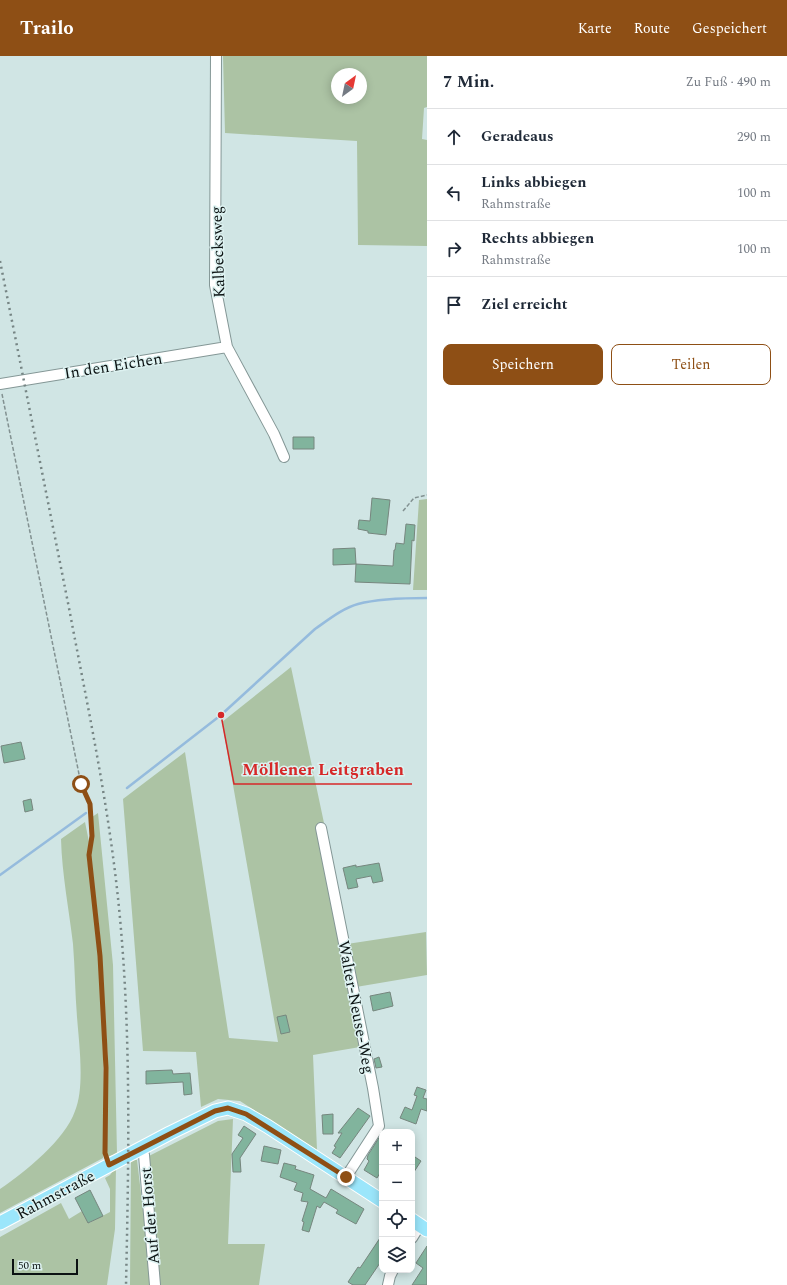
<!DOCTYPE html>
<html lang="de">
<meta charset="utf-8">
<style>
:root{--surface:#fff;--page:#f2f2f3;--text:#1f2937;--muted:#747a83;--line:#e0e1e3;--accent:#8e4f15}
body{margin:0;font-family:Spectral,serif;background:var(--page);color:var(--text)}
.controls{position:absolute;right:12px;bottom:12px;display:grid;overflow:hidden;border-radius:8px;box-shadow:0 2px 10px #0003}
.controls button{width:36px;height:36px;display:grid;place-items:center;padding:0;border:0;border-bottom:1px solid var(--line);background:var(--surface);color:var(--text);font:20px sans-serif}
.compass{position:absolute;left:331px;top:12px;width:36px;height:36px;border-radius:50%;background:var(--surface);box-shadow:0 2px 10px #0003;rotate:33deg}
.scale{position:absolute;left:12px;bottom:10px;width:66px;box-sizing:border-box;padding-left:4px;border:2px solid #0b1212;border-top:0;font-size:11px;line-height:14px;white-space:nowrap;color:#0b1212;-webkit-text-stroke:3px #ddf2f1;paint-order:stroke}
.stop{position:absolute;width:12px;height:12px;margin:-9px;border:3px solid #8e4f15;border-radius:50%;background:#fff}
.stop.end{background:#8e4f15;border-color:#fff;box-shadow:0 1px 4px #0008}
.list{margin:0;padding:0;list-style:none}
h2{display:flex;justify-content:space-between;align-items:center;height:52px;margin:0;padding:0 16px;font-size:17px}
h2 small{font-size:13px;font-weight:400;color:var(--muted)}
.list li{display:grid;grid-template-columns:26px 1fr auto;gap:12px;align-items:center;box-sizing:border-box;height:56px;padding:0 16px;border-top:1px solid var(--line)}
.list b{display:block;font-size:15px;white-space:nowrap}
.list p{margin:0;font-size:13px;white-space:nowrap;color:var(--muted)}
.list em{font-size:13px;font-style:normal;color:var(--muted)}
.actions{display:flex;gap:8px;padding:12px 16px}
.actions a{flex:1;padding:9px 0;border:1px solid var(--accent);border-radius:8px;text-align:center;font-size:14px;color:var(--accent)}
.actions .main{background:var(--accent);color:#fff}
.icon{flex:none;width:22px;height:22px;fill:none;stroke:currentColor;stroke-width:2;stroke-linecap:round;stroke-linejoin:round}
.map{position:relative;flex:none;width:427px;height:1229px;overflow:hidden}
header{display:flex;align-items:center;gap:24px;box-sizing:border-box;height:56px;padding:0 20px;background:var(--accent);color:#fff}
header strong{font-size:19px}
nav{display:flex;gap:22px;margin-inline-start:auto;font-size:14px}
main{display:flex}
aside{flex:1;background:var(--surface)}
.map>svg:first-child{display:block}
.green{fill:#acc3a4;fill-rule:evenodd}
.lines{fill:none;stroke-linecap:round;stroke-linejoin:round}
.stream{stroke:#95bbdd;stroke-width:2.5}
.building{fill:#81b49d;stroke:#76867e}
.minor-casing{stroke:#849796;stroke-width:12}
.major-casing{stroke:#fff;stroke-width:15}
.path{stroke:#829191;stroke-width:1.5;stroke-dasharray:4 2;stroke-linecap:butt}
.minor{stroke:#fff;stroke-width:10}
.major{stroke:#9be6fb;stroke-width:13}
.rail{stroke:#768584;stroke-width:2.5;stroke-dasharray:2 4;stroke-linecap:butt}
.route{stroke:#8e4f15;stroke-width:5}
.labels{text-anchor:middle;stroke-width:3;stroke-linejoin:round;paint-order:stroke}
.street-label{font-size:16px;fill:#0b1212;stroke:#ddf2f1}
.leader{fill:none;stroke:#d62828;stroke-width:1.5}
.callout-dot{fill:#d62828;stroke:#ddf2f1;stroke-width:1.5}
.callout-label{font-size:17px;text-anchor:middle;font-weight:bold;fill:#d62828;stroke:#ddf2f1;stroke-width:3;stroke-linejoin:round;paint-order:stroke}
</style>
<header>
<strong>Trailo</strong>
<nav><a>Karte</a><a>Route</a><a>Gespeichert</a></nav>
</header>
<main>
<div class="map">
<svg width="427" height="1229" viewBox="0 0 427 1229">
<rect width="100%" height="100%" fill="#d0e5e4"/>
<!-- green -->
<path class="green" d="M223,0h204v51l-3,1 -2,31 5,1v106l-69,-1 -1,-104 -132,-8zM337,18h24v24h-24z
M427,443v91h-14l6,-90z
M291,611l33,156 -7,5 43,219 -47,8 4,95 -77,-49 -22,-2 -17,8 -5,-55 -53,-1 -20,-252 62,-47 44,286 49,4 -56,-320z
M98,757l15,152 4,189 -11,3 2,-97 -8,-123 -10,-89 4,-12 -2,-19z
M85,766l4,20 -2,15c15,100 18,201 16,301l-103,55v-24c25,-17 65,-49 75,-78 10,-24 4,-68 2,-94 -2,-24 -2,-48 -4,-73 -4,-35 -11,-69 -12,-105z
M426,876l1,43 -71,12 -9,-43z
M233,1063l-5,125h37l-6,41h-102l-10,-128 71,-36z
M131,1104h6l15,125h-22z
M116,1111l-1,62 -8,56h-107v-48l61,-34 8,16 13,-8 7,12 21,-11v-23l-5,-11 5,-3z"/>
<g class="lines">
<!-- stream -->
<path class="stream" d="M127,732l94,-73 94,-86c13,-9 28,-21 43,-25 19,-5 50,-6 69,-6
M0,819l86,-62"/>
</g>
<!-- building -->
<path class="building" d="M293,381h21v12h-21z
M372,442l18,2 -4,35 -18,-2v-2l-10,-2 1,-9 11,1z
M406,468l9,1 -1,16 -2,-1 -2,44 -55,-2 1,-18 37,2 1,-16h1l1,-7 8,1z
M355,492l1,16 -23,1v-16z
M21,686l4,17 -21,4 -3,-17z
M31,743l2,11 -8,2 -2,-11z
M379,807l4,18 -10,2 -2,-7 -15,3 2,8 -10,2 -5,-21 13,-3v2z
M390,936l3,14 -20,5 -3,-15z
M286,959l4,17 -9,2 -4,-17z
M379,1001l3,10 -6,1 -2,-9z
M172,1014l1,4 17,-1 2,21 -8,1 -1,-13 -37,2v-13z
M417,1031l9,3 -3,8 4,1v12l-6,-2 -5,15 -16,-6 5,-11 7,3 5,-14 -3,-1z
M358,1052l12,8 -30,42 -8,-5 4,-6 -2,-1 8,-13h-4z
M333,1058v20h-10l-1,-19z
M244,1070l12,8 -16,24 1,14h-8l-1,-18 11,-16 -5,-3z
M382,1077v37l-5,8 -13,-8 5,-9 -2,-2 1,-4z
M264,1090l17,4 -3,14 -17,-3z
M412,1099l9,6 -9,14z
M284,1107l12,3 -1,3 19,6 -4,14 16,9 5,-9 33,20 -8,15 -20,-11 2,-3 -14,-8 -4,6 -3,-2 -8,26 -7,-2 2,-8 -2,-1 6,-19 -7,-1 2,-8 -9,-3 3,-7 -17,-6z
M90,1134l13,26 -15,7 -13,-25z
M382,1179v25l-17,25h-12l-5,-3 10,-15 2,1z
M427,1190v39h-15l11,-17 -7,-5z"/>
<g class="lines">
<defs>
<path id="minor" d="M216,0l-1,229 12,62 47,87 10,23
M0,328l227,-37
M321,772l52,260 6,38 -33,51
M141,1093l3,6 11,130
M412,1182l8,-13
M388,1229l2,-9 3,-6"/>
<path id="major" d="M412,1164l15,10
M0,1167l170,-90 45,-22 13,-3 18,6 21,12 115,75"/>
</defs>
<!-- minor casing -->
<use href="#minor" class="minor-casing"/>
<!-- major casing -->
<use href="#major" class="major-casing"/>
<!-- path -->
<path class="path" d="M2,338l79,390 8,20 3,32 -3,19 11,101 6,112 -1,87
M403,455l11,-13 13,-3"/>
<!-- minor -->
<use href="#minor" class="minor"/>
<!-- major -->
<use href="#major" class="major"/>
<!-- rail -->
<path class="rail" d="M0,205c23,115 46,231 69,347 16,85 34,170 45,256 18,139 15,281 12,421"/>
</g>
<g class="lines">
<!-- route -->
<path class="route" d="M81,728l9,20 2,32 -3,19 11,101 6,112 -1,85 4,12 106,-54 13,-3 18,6 100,63"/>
</g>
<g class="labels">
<!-- street labels -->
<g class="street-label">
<text transform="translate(217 196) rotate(-92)" y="6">Kalbecksweg</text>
<text transform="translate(113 309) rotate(-9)" y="6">In den Eichen</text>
<text transform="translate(357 951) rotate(79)" y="6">Walter-Neuse-Weg</text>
<text transform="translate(55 1138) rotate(-28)" y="6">Rahmstraße</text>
<text transform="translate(149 1160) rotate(-95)" y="6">Auf der Horst</text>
</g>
</g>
<!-- callouts -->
<path class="leader" d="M221 659L234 728H412"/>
<circle class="callout-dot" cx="221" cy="659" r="4"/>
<g class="callout-label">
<text x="323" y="719">Möllener Leitgraben</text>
</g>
</svg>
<div class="controls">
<button>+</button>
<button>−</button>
<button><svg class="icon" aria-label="locate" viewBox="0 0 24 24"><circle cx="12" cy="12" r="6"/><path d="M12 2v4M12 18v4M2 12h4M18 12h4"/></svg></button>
<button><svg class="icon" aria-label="layers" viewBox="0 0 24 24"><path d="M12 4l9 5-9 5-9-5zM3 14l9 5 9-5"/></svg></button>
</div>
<svg class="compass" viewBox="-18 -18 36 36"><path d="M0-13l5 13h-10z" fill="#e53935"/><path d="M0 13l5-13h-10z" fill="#747a83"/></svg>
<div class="scale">50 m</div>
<div class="stop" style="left:81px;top:728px"></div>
<div class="stop end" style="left:346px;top:1121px"></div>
</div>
<aside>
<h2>7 Min.<small>Zu Fuß · 490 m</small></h2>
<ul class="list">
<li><svg class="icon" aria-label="ahead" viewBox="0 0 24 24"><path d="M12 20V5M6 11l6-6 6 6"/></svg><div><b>Geradeaus</b></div><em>290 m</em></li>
<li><svg class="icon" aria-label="left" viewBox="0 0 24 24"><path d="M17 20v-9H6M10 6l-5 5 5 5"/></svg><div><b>Links abbiegen</b><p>Rahmstraße</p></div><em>100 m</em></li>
<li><svg class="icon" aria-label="right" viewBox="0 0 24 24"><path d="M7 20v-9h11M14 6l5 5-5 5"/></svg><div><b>Rechts abbiegen</b><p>Rahmstraße</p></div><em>100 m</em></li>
<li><svg class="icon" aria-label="arrive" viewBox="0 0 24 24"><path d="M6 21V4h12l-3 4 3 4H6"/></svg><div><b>Ziel erreicht</b></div></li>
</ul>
<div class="actions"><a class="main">Speichern</a><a>Teilen</a></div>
</aside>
</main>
